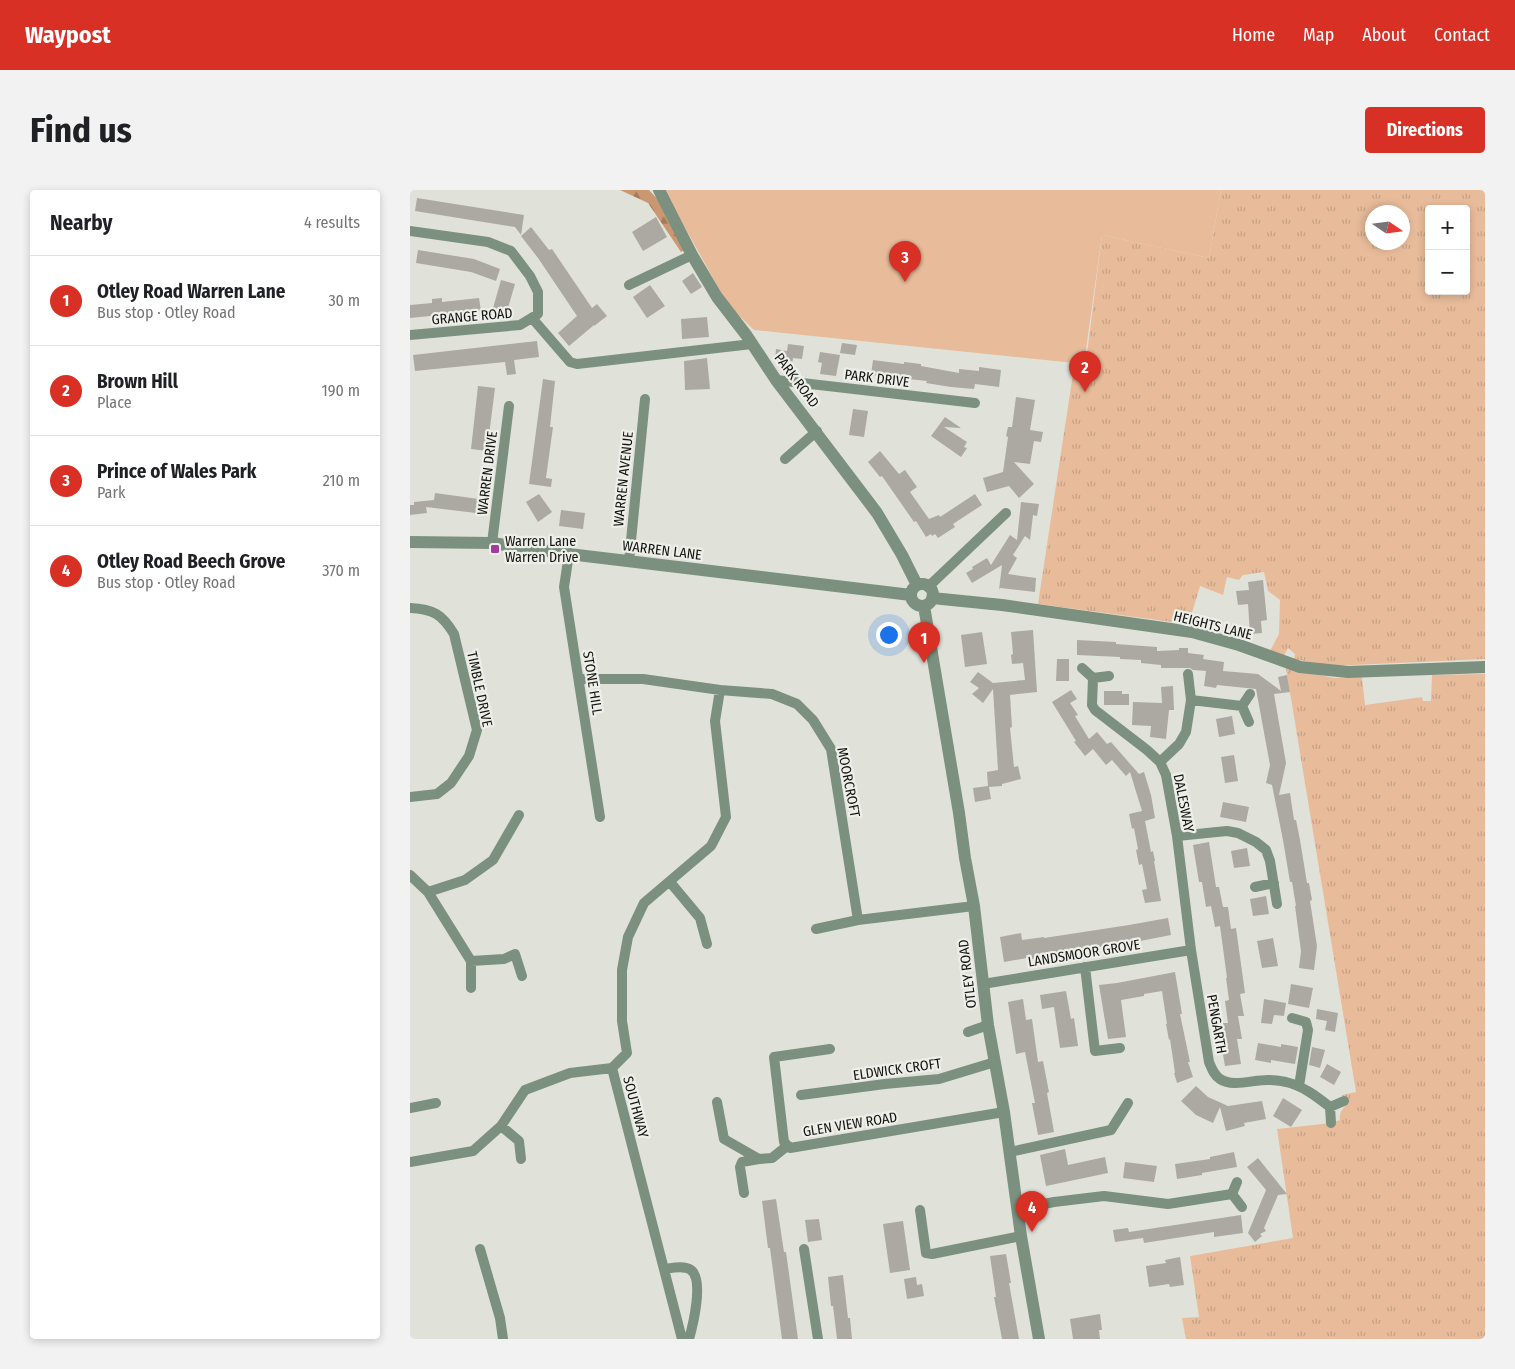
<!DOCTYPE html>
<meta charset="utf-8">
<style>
:root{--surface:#fff;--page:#f2f2f2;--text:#202124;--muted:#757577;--line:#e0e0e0;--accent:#d93025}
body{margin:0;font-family:"Fira Sans Condensed",sans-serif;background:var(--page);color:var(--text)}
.controls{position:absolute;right:15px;top:15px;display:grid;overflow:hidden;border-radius:5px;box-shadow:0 2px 8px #0003}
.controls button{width:45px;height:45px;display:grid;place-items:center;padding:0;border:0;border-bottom:1px solid var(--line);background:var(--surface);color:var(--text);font:25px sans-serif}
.compass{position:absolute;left:955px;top:15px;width:45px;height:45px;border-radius:50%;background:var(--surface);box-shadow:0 2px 8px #0003;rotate:103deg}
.you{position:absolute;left:478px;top:444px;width:18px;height:18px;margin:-12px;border:4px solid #fff;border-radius:50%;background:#1a73e8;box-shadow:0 0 0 8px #1a73e833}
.badge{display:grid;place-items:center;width:32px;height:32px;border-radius:50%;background:var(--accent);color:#fff;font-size:16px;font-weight:700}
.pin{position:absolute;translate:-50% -41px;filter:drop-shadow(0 1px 2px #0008)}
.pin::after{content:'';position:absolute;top:26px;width:18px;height:15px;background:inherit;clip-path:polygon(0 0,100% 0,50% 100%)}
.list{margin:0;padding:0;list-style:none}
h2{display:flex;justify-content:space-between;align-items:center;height:65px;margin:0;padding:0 20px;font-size:21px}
h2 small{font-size:16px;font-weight:400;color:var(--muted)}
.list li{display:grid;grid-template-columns:32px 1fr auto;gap:15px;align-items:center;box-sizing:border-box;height:90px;padding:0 20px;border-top:1px solid var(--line)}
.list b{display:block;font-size:19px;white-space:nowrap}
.list p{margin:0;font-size:16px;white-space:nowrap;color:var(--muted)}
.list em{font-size:16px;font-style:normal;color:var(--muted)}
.map{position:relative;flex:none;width:1075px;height:1149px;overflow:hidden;border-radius:5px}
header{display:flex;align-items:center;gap:30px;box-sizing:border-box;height:70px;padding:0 25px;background:var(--accent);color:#fff}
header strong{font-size:24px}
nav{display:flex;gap:28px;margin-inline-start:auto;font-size:18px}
.intro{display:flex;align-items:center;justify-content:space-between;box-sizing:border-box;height:120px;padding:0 30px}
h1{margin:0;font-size:35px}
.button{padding:12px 22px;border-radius:5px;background:var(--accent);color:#fff;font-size:18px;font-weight:700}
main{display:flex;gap:30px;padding:0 30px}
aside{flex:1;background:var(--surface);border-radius:5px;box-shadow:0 2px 8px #0003}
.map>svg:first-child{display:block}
.grass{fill:url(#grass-tufts);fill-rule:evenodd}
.forest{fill:url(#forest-firs)}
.park{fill:#e8bc9b}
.building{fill:#aba9a2}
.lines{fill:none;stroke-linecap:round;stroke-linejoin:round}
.minor{stroke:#7b907e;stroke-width:10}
.tertiary{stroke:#7b907e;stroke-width:12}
.poi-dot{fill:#a33a9d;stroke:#edefe8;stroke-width:2}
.labels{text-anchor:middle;stroke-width:4.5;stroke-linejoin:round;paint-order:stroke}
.street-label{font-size:14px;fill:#131311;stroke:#edefe8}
.poi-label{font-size:14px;fill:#131311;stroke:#edefe8;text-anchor:start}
</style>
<header>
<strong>Waypost</strong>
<nav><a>Home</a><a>Map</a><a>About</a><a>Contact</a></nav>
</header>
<div class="intro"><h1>Find us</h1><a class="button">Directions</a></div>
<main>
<aside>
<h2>Nearby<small>4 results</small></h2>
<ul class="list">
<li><span class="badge">1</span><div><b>Otley Road Warren Lane</b><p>Bus stop · Otley Road</p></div><em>30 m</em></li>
<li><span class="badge">2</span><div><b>Brown Hill</b><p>Place</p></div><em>190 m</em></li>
<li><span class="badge">3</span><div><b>Prince of Wales Park</b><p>Park</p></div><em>210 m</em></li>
<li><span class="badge">4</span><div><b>Otley Road Beech Grove</b><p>Bus stop · Otley Road</p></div><em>370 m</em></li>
</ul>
</aside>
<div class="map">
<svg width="1075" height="1149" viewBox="0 0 1075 1149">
<defs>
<pattern id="grass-tufts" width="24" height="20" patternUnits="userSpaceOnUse" patternTransform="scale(1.25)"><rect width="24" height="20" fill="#e8bc9b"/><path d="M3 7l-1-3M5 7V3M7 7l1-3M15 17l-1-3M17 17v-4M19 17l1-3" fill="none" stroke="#c6a184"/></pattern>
<pattern id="forest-firs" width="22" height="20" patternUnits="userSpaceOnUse" patternTransform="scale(1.25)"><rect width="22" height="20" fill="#ca9870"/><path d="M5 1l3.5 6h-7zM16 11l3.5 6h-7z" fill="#a37b5b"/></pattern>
</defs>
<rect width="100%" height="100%" fill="#e0e2da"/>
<!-- grass -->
<path class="grass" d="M811,0h264v469l-154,7 -37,-7 1,-5 -7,-6 -4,8 -14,-5 9,-17 1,-34 -12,-9 -4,-19 -21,3 -4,5 -12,-3 -4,18 -23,-9 -9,30 -4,8 -149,-20 36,-237 11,2 17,-134 107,23zM1019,19h37v82h-37zM962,22h30v30h-30z
M876,478l48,10 28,-1 3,28 57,-8 1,4h8l1,-26 53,-1v665h-299l-4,-21 17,-1 -9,-61 103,-18 -16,-109 54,-6 9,-3c-1,-6 1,-10 6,-15l-4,-10 14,-3z"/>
<!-- forest -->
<path class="forest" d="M210,0h29l12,13 25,46 -5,3 -33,-49z"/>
<!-- park -->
<path class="park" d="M254,0h557l-12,68 -107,-23 -18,129 -330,-34 -26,-25z"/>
<!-- building -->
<path class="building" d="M7,8l107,17 -3,20 -6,-8 -100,-16z
M246,27l11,20 -24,14 -11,-19z
M121,37l18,23 3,-1 40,59 5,-4 10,12 -13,10v-1l-25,21 -11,-13 19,-17 -39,-58 -17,-22z
M8,60l56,9 26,10 -4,12 -25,-9 -55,-9z
M283,83l9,14 -11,7 -9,-13z
M91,90l14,4 -7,24 -2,-1 -2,5 -11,-4z
M240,95l15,21 -18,12 -14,-21z
M32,108v4l37,-4 2,13 -71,7v-13l22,-2v-4z
M297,127l2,20 -27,2 -1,-20z
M127,151l2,16 -25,3 2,14 -9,1 -2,-13 -90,9 -2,-16z
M432,153l15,2 -2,10 -15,-2z
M378,154l16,2 -2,13 -9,-1 -1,6 -17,-3 1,-12 11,2z
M410,162l20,3 -4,21 -16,-2 2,-11 -4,-1z
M297,168l3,31 -25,1 -1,-29z
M463,170l31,4v-2l17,2v2l38,7v-4l20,2v-4l22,3 -2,17 -24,-3 -1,5 -23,-2 -25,-4 1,-2 -56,-6z
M133,189l12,2 -5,46h3l-7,51 6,1 -1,8 -22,-3z
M68,196l17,2 -8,63 -16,-2z
M606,207l19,3 -5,30 13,2 -2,10 -7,-1 -4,23 -16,-2 20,22 -15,14 -10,-12 -22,6 -4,-14 20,-6 5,-35 -2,-1 2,-9h4z
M443,219l15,2 -4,26 -15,-2z
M535,227l16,11 -17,-1 23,15 -3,5 3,1 -6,9 -30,-21z
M470,261l19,23 6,-4 12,17 -7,5 19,27 10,-4 1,2 35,-23 7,11 -29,19 2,3 -17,11 -3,-4 -3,2 -1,-2 -5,3 -10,-16 -2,1 -32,-46 -2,1 -12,-15z
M25,303l51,7 -2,14 -58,-7 1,6 -17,2v-10h4v-3l20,-2z
M129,304l13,18 -14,10 -12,-20z
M611,312l18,2 -2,12 -4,-1 -3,25 -5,-4 -12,19 4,3 -9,16 28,4 -1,14 -35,-4 -1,2 3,-25 -30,18 -6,-10 7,-4 -1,-2 15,-9 4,7 19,-30 7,5z
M151,320l24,3 -2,16 -24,-3z
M853,390l4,40 -6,1 1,12 -12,1 -2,-30 -10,1 -2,-14 13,-1 -1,-8z
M623,440l4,62 -27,3 2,32 -2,1 4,39 4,-1 3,13 -19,5v2l-13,1 2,12 -16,3 -2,-14 15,-2 -1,-14 11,-2 -5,-81 -10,14 -11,-9 7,-6 -9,-6 8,-10 15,11 32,-3 -2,-17 -11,1 -1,-9 2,-1 -2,-22z
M572,442l5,32 -22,3 -4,-32z
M667,450l39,2v2l41,3v4l22,-1v-2h9v5l16,2 -1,4 21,3 -1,9 35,3 23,17 -3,-14 9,-2 3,17 -16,2 12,69 -7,32 11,-2 4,27h2l4,20 7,43h2l3,17 -2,1 7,45 -3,24 -15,-2 2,-17 -6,-45h1l-4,-24h-2l-7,-42 -11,-55 -6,-2 4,-18 -14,-76 -39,-4 -1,3 -12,-2 2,-15 -13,-1 -3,-2h-29v-3l-20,-2v-3l-21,-1v-2l-43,-2z
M647,469h12v22h-13z
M763,496l1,24h-5l-3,29 -16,-2 1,-11 -19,-1 1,-23 29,1 -1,-16z
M661,500l6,9 -7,4 8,12 -3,1 14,23 8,-7 10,12 4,-2 28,32 5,-2 7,23 4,23 -10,3 6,31 2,-1 2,10h-1l7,40 -16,2 -3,-13 5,-1 -5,-25 -3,1 -3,-15 2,-1 -4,-21 -2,1 -3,-15 13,-3 -12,-39 -4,4 -14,-16 -6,5 -13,-16 -8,7 -11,-14 2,-1 -24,-39z
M694,501h18v3h7v11h-25z
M822,526l3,18 -16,3 -3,-18z
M824,565l4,26 -13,2 -4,-26z
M813,612l26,5 -3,15 -26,-5z
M799,652l7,45h3l4,20h5l3,22 5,-1 9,65 -5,1 4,22h-6l4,23h-5l4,25 -16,2 -3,-17 5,-1 -4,-25h5l-3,-22 4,-1 -3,-22h1l-7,-52 -5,1 -4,-21 -5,1 -4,-25h-3l-6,-37z
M837,658l3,18 -16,2 -3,-17z
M856,706l3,18 -16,2 -3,-17z
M758,728l3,17 -36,7 -65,9 -30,6v1l-13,2v-2l-23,4 -4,-25 21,-4 1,7 22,-3v1l85,-13z
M863,748l5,28 -16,2 -5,-27z
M765,782l7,42h-2l10,48h-2l5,15 -16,6 -3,-10h1l-5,-34 -1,1 -3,-16h1l-5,-33 -18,3v2l-23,4 5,37 -18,2 -9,-54 18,-2z
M881,794l22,4 -4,20 -21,-4z
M656,801l5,28 3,-1 4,28 -18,2 -6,-41 -12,2 -2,-14z
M613,809l3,21 6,-1 6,43 5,-1 6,31 -2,1 7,39 -16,3 -6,-32h3l-10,-51 -9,2 -8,-52z
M854,809l22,4 -2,13 -10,-1 -2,9 -11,-1z
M907,819l21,4 -3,19 -10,-2 2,-9 -11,-2z
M848,853l23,4v-3l17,3 -3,17 -24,-4v3l-16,-3z
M902,857l13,3 -5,18 -11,-3z
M917,874l14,8 -7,13 -14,-8z
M786,896l12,11 20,9 34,-5 4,18 -22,4 1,3 -19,5 -6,-24 -7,16 -17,-8 -15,-14z
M873,908l19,12 -11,17 -18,-11z
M655,959l3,16 37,-8 3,16 -62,13 -6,-31z
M824,962l3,15 -35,6v2l-25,4 -2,-15 35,-5v-2z
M848,968l29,36 -9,1 -14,33 2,3 -6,3 2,2 -7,6 -7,-9 18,-43 -19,-23z
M715,972l32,4 -3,16 -31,-4z
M366,1009l8,53h2l12,87h-16l-12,-91h-2l-6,-47z
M831,1025l2,18 -29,4v-5l-70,11 -1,-5 -28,4 -2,-12 15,-2 1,4z
M409,1029l3,21 -14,2 -3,-22z
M493,1031l7,49 -20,3 -7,-49z
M596,1064l5,29h-2l10,56h-17l-8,-42h2l-6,-41z
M770,1067l4,28 -14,2 -1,-3 -20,3 -3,-21 20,-3 -1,-3z
M433,1085l5,43h2l2,21h-15l-4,-33h-2l-3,-29z
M506,1087l1,8 5,-1 2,12 -17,3 -3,-20z
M690,1124l2,16h-3l1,9h-27l-3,-20z"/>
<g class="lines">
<!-- minor -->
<path class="minor" d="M0,41l78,11 23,9 19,25 8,16v22l-18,11 -110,10
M219,95l63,-30
M122,128l38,44 7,2 175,-20
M366,190l199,23
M375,269l32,-28
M82,353l17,-137
M159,364l-5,33 36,230
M219,371l16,-162
M518,397l78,-74
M0,418c23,1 32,6 44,26l23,96 -8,26 -18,27 -14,11 -27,3
M672,478l11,10 -1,27 3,5 52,40 13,12 6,13 11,61 14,114 18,112c3,7 5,13 11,17 13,9 35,0 50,1 5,0 11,1 16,2 17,4 30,14 44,25l14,-6
M778,484l3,26
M683,488l16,-2
M169,489h64l77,11 52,4 25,10 16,16 18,29 27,171 116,-14
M832,516l8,-12
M750,572l19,-18 7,-12 5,-32 51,6 7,16
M767,646l50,-5 11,2 18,9 10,8 4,11 7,43
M0,685l18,17 43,69 33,-2 11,-5 7,22
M260,692l30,36 7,26
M845,697l19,-4
M18,702l37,-12 28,-20 26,-45
M406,739l42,-9
M675,777l10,84 25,-3
M573,794l208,-34
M61,798v-27
M882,828l14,4 2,8 -9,56
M558,842l20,-7
M420,859l-56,8 10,85 6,6 214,-36
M391,905l84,-11 54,-5 56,-17
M307,912l7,37 35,20 13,-1 15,-12
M920,917l1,16
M0,918l26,-5
M91,936l18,15 2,18
M600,962l101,-22 17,-27
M0,972l63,-11 28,-25 24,-36 45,-17 42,-5
M334,1003l-4,-26 2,-5 17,-3
M822,1004l10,13
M608,1019l36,-7 50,-6 64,8 64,-10 5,-12
M510,1020l6,43 6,1 89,-18
M70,1059l20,69 3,21
M394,1059l14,90
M254,1079c8,-1 20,-4 27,1 13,10 2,55 -2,69
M272,1149l-70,-271 15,-15 -5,-32v-51l6,-33 16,-34 67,-57 15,-29 -11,-96 5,-31"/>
<!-- tertiary -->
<path class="tertiary" d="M249,0l33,65 25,42 30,39 29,44 101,133 25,42 15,30
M0,352l82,1 77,11 342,41
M501 405a11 11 0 1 1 22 0a11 11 0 1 1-22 0Z
M522,408l70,7 190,27 47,13 61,22 48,5 137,-5
M514,416l35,207 6,45 9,48 14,119 16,87 17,124 18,103"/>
</g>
<!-- markers -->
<rect class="poi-dot" x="80" y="354" width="10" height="10" rx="2.5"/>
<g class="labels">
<!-- street labels -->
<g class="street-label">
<text transform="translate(62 126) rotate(-5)" y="5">GRANGE ROAD</text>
<text transform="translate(467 188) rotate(7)" y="5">PARK DRIVE</text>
<text transform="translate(387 190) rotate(53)" y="5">PARK ROAD</text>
<text transform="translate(77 283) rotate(-83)" y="5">WARREN DRIVE</text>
<text transform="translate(213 289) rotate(-84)" y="5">WARREN AVENUE</text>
<text transform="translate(252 360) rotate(7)" y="5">WARREN LANE</text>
<text transform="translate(803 435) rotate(14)" y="5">HEIGHTS LANE</text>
<text transform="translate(183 493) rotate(81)" y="5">STONE HILL</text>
<text transform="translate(70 499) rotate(78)" y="5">TIMBLE DRIVE</text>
<text transform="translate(439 592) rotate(79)" y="5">MOORCROFT</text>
<text transform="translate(774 613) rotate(79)" y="5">DALESWAY</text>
<text transform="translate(674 763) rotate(-9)" y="5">LANDSMOOR GROVE</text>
<text transform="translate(557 784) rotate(-97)" y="5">OTLEY ROAD</text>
<text transform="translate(807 834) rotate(80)" y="5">PENGARTH</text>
<text transform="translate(487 879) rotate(-8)" y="5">ELDWICK CROFT</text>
<text transform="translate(226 917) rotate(75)" y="5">SOUTHWAY</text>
<text transform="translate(440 934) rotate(-9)" y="5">GLEN VIEW ROAD</text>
</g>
<!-- poi labels -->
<g class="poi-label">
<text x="95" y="356">Warren Lane<tspan x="95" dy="16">Warren Drive</tspan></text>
</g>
</g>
</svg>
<div class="controls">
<button>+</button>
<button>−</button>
</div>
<svg class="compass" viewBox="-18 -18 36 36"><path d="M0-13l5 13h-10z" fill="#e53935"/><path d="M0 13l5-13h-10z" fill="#757577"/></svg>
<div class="you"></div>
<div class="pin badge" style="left:514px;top:473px">1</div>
<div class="pin badge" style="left:675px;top:202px">2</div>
<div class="pin badge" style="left:495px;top:92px">3</div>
<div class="pin badge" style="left:622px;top:1042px">4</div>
</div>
</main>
